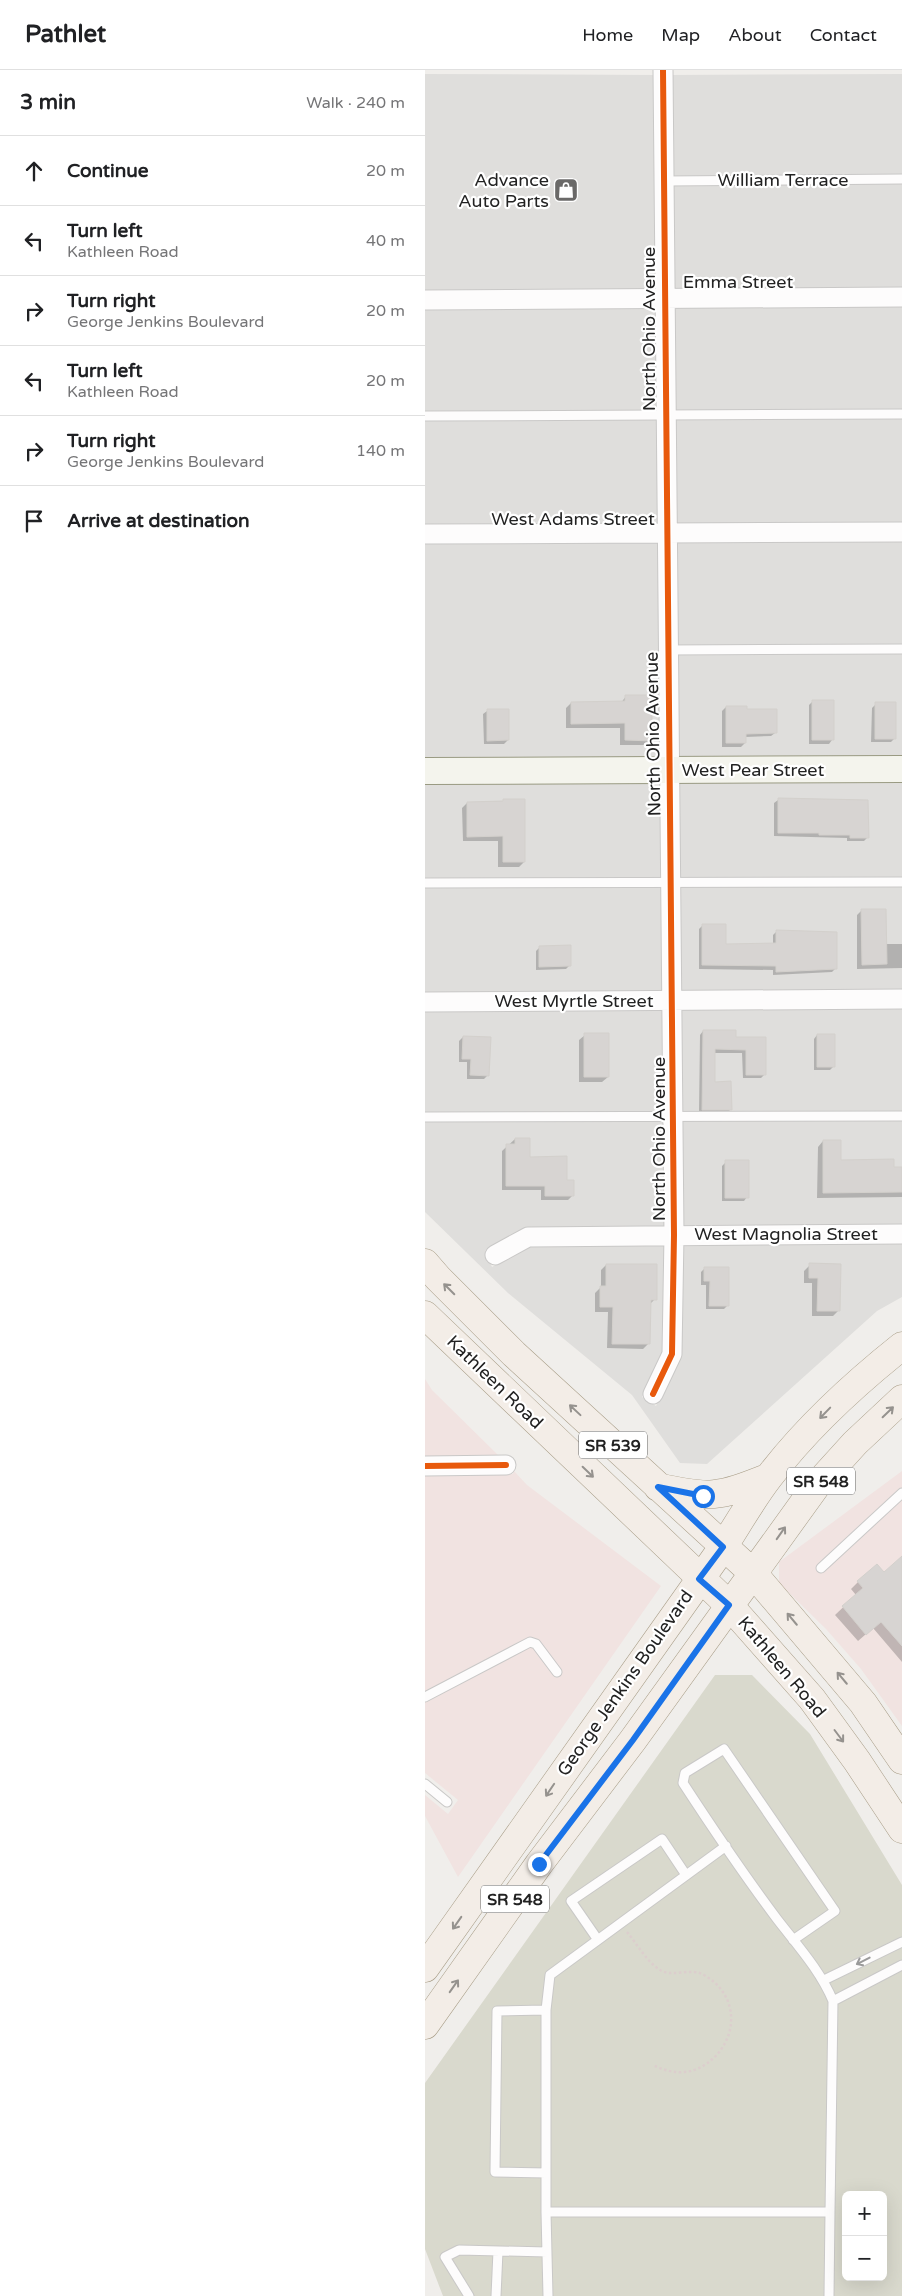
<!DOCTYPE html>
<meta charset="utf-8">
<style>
:root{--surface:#fff;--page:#f2f2f2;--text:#202124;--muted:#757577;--line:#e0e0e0}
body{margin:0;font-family:"Varela Round",sans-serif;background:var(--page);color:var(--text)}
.controls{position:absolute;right:15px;bottom:15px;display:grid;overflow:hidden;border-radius:8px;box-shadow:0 5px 20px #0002}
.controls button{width:45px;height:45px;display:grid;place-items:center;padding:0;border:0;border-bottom:1px solid var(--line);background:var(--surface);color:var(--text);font:25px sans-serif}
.stop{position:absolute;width:15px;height:15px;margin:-11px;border:4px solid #1a73e8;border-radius:50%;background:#fff}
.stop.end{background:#1a73e8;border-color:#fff;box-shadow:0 1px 5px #0008}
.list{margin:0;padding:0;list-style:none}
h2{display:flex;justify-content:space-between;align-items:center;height:65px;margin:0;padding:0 20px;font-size:21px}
h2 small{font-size:16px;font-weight:400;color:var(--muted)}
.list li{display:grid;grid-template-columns:32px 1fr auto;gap:15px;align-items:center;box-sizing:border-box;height:70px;padding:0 20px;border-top:1px solid var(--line)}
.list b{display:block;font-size:19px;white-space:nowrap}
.list p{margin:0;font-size:16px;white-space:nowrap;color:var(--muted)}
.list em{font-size:16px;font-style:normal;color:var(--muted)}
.icon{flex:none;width:28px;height:28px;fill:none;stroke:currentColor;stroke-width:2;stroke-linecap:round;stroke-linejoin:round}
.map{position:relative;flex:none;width:477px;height:2226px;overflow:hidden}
header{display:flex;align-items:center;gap:30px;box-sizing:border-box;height:70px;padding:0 25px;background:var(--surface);border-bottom:1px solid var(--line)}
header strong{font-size:24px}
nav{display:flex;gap:28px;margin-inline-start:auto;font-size:18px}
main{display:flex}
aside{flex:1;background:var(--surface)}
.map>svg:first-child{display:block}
.residential{fill:#dfdedc}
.commercial{fill:#f1e3e1}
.construction{fill:#d9d9cd;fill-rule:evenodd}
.shadow{fill:#0003}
.building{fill:#d7d4d2;stroke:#d3d0cc}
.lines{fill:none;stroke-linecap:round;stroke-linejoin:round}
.lane-casing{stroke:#c9c8c7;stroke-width:11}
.street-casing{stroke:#c9c8c7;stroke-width:21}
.secondary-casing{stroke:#999a82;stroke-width:28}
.primary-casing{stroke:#a79c86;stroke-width:29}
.path{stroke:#dccecd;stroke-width:2.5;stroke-dasharray:2.5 2.5;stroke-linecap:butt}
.lane{stroke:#fdfcfc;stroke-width:9}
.street{stroke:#fdfcfc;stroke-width:19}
.secondary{stroke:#f4f4ed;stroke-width:26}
.primary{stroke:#f3ede7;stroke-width:28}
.cycleway-casing{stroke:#fff;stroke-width:9}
.cycleway{stroke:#e8590c;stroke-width:6}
.oneway{stroke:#95928e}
.oneway2{stroke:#9a9a9a}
.route{stroke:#1a73e8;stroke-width:6}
.labels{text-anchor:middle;stroke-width:4.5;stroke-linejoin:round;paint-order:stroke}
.shield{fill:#fff;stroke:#646464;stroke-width:1}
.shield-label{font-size:16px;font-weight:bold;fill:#222}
.poi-label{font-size:18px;fill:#222;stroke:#fff;text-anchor:end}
.street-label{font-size:18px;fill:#222;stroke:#fff}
</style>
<header>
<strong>Pathlet</strong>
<nav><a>Home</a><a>Map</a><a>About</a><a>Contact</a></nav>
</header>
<main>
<aside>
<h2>3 min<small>Walk · 240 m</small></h2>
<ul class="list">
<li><svg class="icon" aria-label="ahead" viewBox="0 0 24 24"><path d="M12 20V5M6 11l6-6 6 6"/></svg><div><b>Continue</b></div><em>20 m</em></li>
<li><svg class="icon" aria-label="left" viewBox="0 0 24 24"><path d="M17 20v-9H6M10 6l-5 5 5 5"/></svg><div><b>Turn left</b><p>Kathleen Road</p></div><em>40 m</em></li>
<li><svg class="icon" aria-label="right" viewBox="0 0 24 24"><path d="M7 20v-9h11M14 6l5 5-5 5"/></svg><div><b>Turn right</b><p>George Jenkins Boulevard</p></div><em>20 m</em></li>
<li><svg class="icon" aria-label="left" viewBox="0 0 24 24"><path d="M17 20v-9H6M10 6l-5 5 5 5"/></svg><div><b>Turn left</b><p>Kathleen Road</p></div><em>20 m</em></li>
<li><svg class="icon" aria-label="right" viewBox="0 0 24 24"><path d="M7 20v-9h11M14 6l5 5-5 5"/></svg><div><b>Turn right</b><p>George Jenkins Boulevard</p></div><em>140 m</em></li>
<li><svg class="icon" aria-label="arrive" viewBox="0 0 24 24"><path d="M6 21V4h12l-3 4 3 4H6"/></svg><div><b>Arrive at destination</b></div></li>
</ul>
</aside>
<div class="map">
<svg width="477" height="2226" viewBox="0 0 477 2226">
<rect width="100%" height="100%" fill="#f0eeeb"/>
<!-- residential -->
<path class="residential" d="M0,4l230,1 1,214 -231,1z
M477,4v214h-230l-1,-213z
M247,236h230v217l-228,2z
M231,237l2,218h-233v-217z
M477,471v219l-225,2 -3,-219z
M0,473h233l3,219h-236z
M477,708v212l-222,2 -3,-212z
M0,710h236l3,212 -239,1z
M477,939v216l-220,1 -2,-216z
M239,940l2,216 -142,3 -39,22 7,16 38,-21 136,-2 -2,107 -22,46 14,9 23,-48 3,-114 220,-1v54l-25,14 -170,153 -27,-1 -48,-68 -124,-102 -83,-81v-201z"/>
<!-- commercial -->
<path class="commercial" d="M0,1309l7,11 67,66 -74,1z
M89,1401l13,14 134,101 -203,291 -33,-61v-21l23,19 10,-14 -33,-27v-298l88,-1z
M477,1401v255l-41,-57 -35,-40 -47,-46v-21z"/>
<!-- construction -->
<path class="construction" d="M290,1605h37l58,59 92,151v411h-459l-18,-47v-166zM421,2125h37v82h-37z"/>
<!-- shadow -->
<path class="shadow" d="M201,626l25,44 -5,5h-26v-17h-54v-20l5,-5h50z
M388,631l19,39 -3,4h-20v-39z
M451,634l19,34 -4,4h-20l1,-34z
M301,637l19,4 30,22 -4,3 -26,1v6l-4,4h-19v-36z
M62,641l21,29 -4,4h-20l-1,-30z
M99,730v62l-5,5h-21v-26h-35l-1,-33 5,-5z
M353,730l90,37 -4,4h-17v-3l-73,-2v-33z
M437,840l23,34h17v24l-45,1v-54z
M278,855l22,20 48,-1v-9l4,-4 59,37 -4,4 -59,3v-5l-74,-1v-40z
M115,877l30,18 -4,4 -30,1v-19z
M278,961l32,7h29l1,36 -4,4h-18l-1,-25h-28v30l16,27 -3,3h-28l1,-78z
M160,965l23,42 -6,5h-23v-42z
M392,965l17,31 -4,4h-16v-31z
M38,967l25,38 -4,4h-17v-17h-8v-21z
M90,1069l14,19 37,24 7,13 -5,5h-27v-10h-39v-39z
M398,1071l16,20 63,7v29l-85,1 1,-51z
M301,1092l21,35 -3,4h-22v-35z
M181,1195l49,34 -5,5 -1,39 -6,6 -36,-1 1,-36h-13v-19l6,-6v-17z
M385,1195l29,45 -6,6h-21v-33h-8v-12z
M280,1198l23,37 -4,4h-18v-24h-5v-13z
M477,1488v104l-29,-34 -15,13 -23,-26 21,-20 -5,-6 7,-7 26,-8z"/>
<!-- building -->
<path class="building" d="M200,625h27v46l-27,-1v-17l-54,1v-22l54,-1z
M387,630h22v40h-22z
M450,632h21v37h-21z
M301,636h21v3h30v24l-31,1v9h-20z
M62,639h22v31l-22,1z
M353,728l90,2 1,38h-19v-3h-31v-2h-41z
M78,729h22v63h-22v-26l-36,1v-35l36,-1z
M436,839h25l1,55 -25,1z
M277,854h24v20l50,-1v-13l61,2v37l-61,3v-6l-74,-1z
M146,875v21l-32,1v-21z
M278,960h33v7h30v38h-20v-25l-31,-1v33l16,-1 1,29h-30z
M159,963h25v44h-25z
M392,964h18v33h-18z
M38,966l28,1 -2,39 -19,-1 1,-16h-9z
M90,1068h15v19l37,-1v24h7v16h-29v-10h-39v-42h9z
M398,1070h18v20l53,-1v8h8v25l-79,1z
M300,1090h24v38h-24z
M384,1193l32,1 -1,47h-23l1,-33h-9z
M181,1194h51v36h-6l-1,44h-38l1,-37h-13v-21h6z
M279,1197h25v39h-20l1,-25h-6z
M477,1486v90l-21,-24 -15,13 -24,-29 21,-18 -6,-7 20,-17 7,8z"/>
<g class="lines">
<defs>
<path id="lane" d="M239,111l238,-2
M0,346l477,-2
M242,580l235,-1
M0,813l477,-1
M0,1047l477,-1
M396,1498l81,-75
M0,1627l105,-55 6,2 21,28
M0,1714l22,18
M173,1870l-27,-39 91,-62 24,36
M399,1910l78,-38
M408,1931l69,-36
M121,1940l4,-35 176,-129
M121,2103l-51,-1 2,-161 49,-1v202h284l3,-211c-13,-31 -36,-56 -56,-82 -33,-44 -64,-90 -94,-136l2,-10 39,-24 111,162 -42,29
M121,2142l2,84
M44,2226l-24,-39 14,-7 88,2
M71,2226l2,-45
M404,2226l1,-84"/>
<path id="street" d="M0,230l477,-3
M0,464l477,-2
M0,932l477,-3
M70,1185l33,-18 374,-3
M228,1324l19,-40 2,-119 -11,-1165
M0,1396l81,-1"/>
<path id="secondary" d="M0,701l477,-2"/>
<path id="primary" d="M0,1193l13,15 76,76 239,219 110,130 39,57
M0,1245l304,290 83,94 45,62 45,68
M233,1417c51,12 61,10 109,-9
M0,1898l298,-421c15,-23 29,-48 46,-70 38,-50 84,-92 133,-131
M0,1955l114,-161 94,-124 183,-254 39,-43 47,-44"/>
</defs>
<!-- lane casing -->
<use href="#lane" class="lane-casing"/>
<!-- street casing -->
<use href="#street" class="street-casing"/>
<!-- secondary casing -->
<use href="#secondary" class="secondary-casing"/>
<!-- primary casing -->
<use href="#primary" class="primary-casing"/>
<!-- path -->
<path class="path" d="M202,1862c10,12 20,30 33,38 12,8 31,-3 44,5 41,23 33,76 -7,94 -15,6 -30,3 -44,-4"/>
<!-- lane -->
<use href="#lane" class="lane"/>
<!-- street -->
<use href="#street" class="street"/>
<!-- secondary -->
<use href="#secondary" class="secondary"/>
<!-- primary -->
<use href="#primary" class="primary"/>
<defs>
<path id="cycleway" d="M228,1324l19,-40 2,-119 -11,-1165
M0,1396l81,-1"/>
</defs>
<!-- cycleway casing -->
<use href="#cycleway" class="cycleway-casing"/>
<!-- cycleway -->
<use href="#cycleway" class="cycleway"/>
</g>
<!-- one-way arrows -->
<defs><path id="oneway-shaft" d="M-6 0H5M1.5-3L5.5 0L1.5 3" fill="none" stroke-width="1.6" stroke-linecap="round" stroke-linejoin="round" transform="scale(1.25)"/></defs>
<g class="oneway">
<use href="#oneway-shaft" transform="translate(24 1219) rotate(-135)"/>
<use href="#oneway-shaft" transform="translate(150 1340) rotate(-137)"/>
<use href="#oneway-shaft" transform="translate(463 1342) rotate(-44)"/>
<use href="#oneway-shaft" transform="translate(400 1343) rotate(134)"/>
<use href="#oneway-shaft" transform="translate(163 1402) rotate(44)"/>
<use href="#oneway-shaft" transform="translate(356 1463) rotate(-55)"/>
<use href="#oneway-shaft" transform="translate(367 1549) rotate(-130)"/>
<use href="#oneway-shaft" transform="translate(417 1608) rotate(-130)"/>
<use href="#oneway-shaft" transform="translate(414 1666) rotate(53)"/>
<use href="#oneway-shaft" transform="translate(125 1720) rotate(124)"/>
<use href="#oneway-shaft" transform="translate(32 1853) rotate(125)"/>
<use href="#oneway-shaft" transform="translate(29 1916) rotate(-55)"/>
</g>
<use class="oneway2" href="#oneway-shaft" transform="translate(438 1891) rotate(153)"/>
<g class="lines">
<!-- route -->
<path class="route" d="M114,1794l94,-124 96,-135 -30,-26 24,-32 -65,-60 45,9"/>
</g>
<!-- icons -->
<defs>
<symbol id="shop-square" viewBox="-11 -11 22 22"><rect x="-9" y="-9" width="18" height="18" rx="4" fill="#6a6968" stroke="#fff"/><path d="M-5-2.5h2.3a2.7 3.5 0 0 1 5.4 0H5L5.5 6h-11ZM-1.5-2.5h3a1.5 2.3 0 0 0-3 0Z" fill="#fff"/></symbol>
</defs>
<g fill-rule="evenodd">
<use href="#shop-square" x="127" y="106" width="28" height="28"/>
</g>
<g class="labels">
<!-- shield labels -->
<g class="shield">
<rect x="154" y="1361.5" width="68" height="27" rx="4"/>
<rect x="362" y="1397.5" width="68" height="27" rx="4"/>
<rect x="56" y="1815.5" width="68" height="27" rx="4"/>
</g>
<g class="shield-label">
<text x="188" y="1381">SR 539</text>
<text x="396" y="1417">SR 548</text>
<text x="90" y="1835">SR 548</text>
</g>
<!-- poi labels -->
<g class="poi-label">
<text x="124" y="116">Advance<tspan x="124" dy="21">Auto Parts</tspan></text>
</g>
<!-- street labels -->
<g class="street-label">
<text x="358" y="116">William Terrace</text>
<text x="313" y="218">Emma Street</text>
<text transform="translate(224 259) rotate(-90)" y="6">North Ohio Avenue</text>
<text x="148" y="455">West Adams Street</text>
<text transform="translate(228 664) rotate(-91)" y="6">North Ohio Avenue</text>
<text x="328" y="706">West Pear Street</text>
<text x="149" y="937">West Myrtle Street</text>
<text transform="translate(234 1069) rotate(-90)" y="6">North Ohio Avenue</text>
<text x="361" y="1170">West Magnolia Street</text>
<text transform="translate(70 1312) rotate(44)" y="6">Kathleen Road</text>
<text transform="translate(357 1597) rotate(50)" y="6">Kathleen Road</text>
<text transform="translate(200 1613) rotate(-55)" y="6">George Jenkins Boulevard</text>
</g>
</g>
</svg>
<div class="controls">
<button>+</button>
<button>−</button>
</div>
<div class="stop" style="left:278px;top:1426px"></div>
<div class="stop end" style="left:114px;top:1794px"></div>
</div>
</main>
